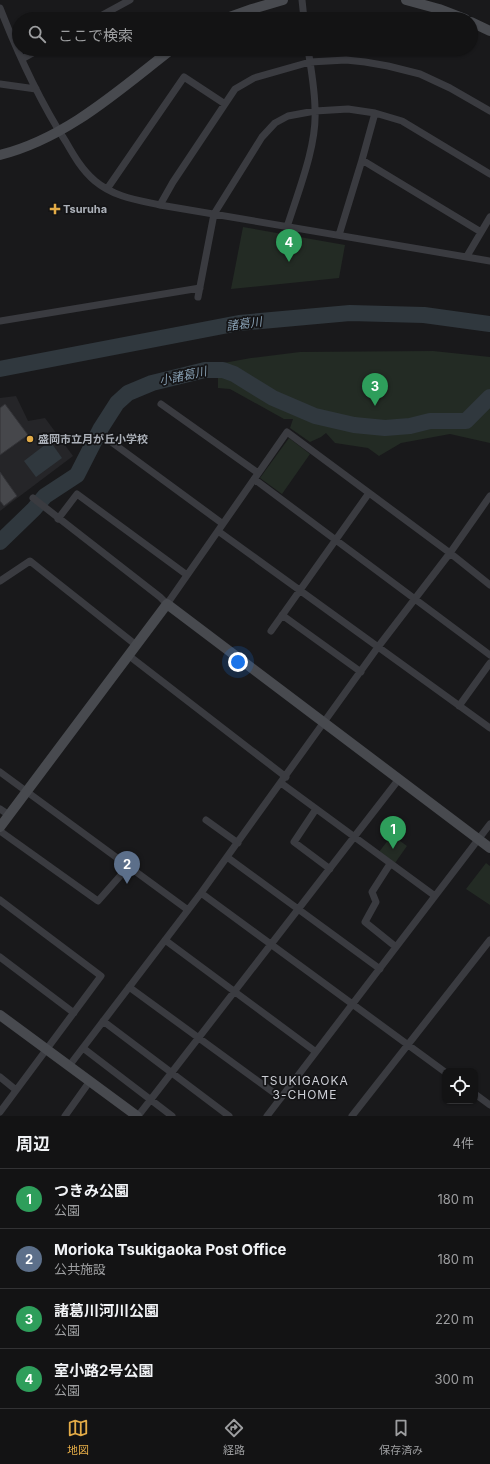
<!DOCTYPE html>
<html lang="ja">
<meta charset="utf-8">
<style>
:root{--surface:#131314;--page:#1c1c1d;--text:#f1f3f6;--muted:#9d9ea0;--line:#323234;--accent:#e4ac47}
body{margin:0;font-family:Inter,"Noto Sans JP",sans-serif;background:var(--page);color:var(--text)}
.controls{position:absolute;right:12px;bottom:12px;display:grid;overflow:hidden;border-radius:8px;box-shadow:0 1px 3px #0004}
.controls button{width:36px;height:36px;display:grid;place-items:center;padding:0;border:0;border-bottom:1px solid var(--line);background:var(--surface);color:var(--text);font:20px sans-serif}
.you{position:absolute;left:238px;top:662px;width:14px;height:14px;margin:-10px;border:3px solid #fff;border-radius:50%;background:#1a73e8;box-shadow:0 0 0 6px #1a73e833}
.badge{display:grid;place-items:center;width:26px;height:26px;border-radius:50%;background:var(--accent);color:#fff;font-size:13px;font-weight:700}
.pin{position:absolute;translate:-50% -33px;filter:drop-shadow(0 1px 2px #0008)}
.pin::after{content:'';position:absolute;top:21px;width:14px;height:12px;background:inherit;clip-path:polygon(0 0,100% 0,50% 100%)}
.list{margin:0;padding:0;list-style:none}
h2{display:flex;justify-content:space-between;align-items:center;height:52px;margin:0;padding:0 16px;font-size:17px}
h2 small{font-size:13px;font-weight:400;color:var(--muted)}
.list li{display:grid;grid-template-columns:26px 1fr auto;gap:12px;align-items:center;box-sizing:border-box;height:60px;padding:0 16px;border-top:1px solid var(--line)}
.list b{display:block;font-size:15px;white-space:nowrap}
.list p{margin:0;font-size:13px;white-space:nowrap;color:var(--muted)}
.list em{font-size:13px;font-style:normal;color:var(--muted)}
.icon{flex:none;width:22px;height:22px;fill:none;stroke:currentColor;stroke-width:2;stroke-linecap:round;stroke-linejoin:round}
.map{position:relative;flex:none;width:490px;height:1116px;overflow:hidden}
.search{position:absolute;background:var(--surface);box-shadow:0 1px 3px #0004;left:12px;right:12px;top:12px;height:44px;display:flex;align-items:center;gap:10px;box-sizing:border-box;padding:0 14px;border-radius:22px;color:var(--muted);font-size:15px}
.sheet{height:292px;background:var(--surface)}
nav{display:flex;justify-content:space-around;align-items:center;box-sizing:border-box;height:56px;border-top:1px solid var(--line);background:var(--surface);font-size:11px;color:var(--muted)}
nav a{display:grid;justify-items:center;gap:2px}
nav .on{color:var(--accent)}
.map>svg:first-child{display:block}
.built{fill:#252528}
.green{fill:#232b24}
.water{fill:#30383e}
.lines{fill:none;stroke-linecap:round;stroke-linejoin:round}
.river{stroke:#30383e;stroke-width:16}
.building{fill:#46474b;stroke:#333337}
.street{stroke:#3a3b40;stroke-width:7}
.secondary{stroke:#484a4f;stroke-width:10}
.poi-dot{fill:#e4ac47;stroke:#141416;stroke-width:1.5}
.labels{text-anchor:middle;stroke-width:3.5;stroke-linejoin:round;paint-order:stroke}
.poi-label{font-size:11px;font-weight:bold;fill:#acb1b9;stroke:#141416;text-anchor:start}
.water-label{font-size:12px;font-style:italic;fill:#869eb1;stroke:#141416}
.neighbourhood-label{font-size:12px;letter-spacing:1px;fill:#cdcfd6;stroke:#141416}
</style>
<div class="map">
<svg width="490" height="1116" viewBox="0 0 490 1116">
<rect width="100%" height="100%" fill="#19191b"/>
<!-- built -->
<path class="built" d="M16,396l12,25 17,-3 28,38 -73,55v-113z"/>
<!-- green -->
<path class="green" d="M243,227l102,18 -6,33 -108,11z
M433,351l57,6v86l-40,-9 -49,9 -22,13 -11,-8 -33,-5 -9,-10 -5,4 -11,5 -20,-14 3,-9h-9l-54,-30 -12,-1v-24l33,-6 49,-6z
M289,438l21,16 -28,40 -22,-16z
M392,835l15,11 -12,17 -16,-11z
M486,863l4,3v39l-24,-16z"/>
<!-- water -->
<path class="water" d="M50,441l12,17 -26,19 -12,-16z"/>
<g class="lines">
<!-- river -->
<path class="river" d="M0,369l239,-46 111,-10 74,2 66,9
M0,542l34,-33 11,-13 32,-21 24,-47 16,-25 11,-10 24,-10 53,-13h18l11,4 39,24 42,18 39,9 31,3 25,-2 20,-5h36l24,-24"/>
</g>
<!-- building -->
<path class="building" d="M5,404l23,31 -28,20v-47z
M0,472l17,24 -13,10 -4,-5z"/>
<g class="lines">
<!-- street -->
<path class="street" d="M302,0l2,19
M0,8c18,46 39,92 66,134 8,14 16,28 29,39 19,16 42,19 65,24l330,56
M95,19l35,-19
M22,59l18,-10
M0,84l36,5
M362,160l13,-47
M107,189l77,-112 41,27
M160,205l13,-23 62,-93 19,-11 56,-16 36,-2 19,2 23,4 32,8 30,14 40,23
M287,227c11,-35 30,-81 28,-117 0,-20 -4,-41 -7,-61
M339,235l23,-75 119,72
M467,256l23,-39
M198,297l16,-83 48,-77 13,-14 13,-7 27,-5 33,-2 27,4 27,8 88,53
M0,321l200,-33
M161,404l97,69
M110,441l113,83
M254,479l236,176
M33,498l127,99 7,7 120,-172 163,121 40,32
M58,519l19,-25 110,81
M218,531l272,197
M0,581l30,-20 106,84
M282,615l79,57
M271,631l98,-138
M128,655l158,122
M459,706l31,-43
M0,772l188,138
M281,783l154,113
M0,809l9,6
M316,809l-22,33 36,27
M206,820l32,23
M0,831l98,70 30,-34
M227,857l153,112
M390,864l-18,28 4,10 -11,20 31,25
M201,893l244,179
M0,900l101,76 -101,136
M165,940l151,112
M0,957l74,56
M129,987l152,111
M103,1021l126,95
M83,1048l89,68
M69,1066l132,-173 177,-246 72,-94 40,-57
M0,1077l16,13
M475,1094l15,11
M65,1116l25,-35
M138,1116l261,-337
M267,1116l223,-292
M352,1116l138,-176"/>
<!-- secondary -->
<path class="secondary" d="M406,0l33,9 26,10
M224,19l28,-10 31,-9
M471,22l19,9
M0,155c67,-17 119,-65 172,-106
M0,827l167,-223 323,244
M0,1015l137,101"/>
</g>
<!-- markers -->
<g class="poi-dot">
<path d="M53 203h4v4h4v4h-4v4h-4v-4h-4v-4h4z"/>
<circle cx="30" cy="439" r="4"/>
</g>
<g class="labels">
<!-- poi labels -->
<g class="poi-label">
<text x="63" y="213">Tsuruha</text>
<text x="38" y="443">盛岡市立月が丘小学校</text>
</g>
<!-- water labels -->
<g class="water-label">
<text transform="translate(244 324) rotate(-8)" y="4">諸葛川</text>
<text transform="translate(183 376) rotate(-12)" y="4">小諸葛川</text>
</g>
<!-- neighbourhood labels -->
<g class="neighbourhood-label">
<text x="305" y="1085">TSUKIGAOKA<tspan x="305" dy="14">3-CHOME</tspan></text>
</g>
</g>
</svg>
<div class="controls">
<button><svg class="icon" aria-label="locate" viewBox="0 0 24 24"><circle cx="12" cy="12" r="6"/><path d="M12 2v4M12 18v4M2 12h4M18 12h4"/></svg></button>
</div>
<div class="you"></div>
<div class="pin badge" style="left:393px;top:849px;background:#2e9e5b">1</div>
<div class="pin badge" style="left:127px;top:884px;background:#5c6f8a">2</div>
<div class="pin badge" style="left:375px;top:406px;background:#2e9e5b">3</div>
<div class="pin badge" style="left:289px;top:262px;background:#2e9e5b">4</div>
<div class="search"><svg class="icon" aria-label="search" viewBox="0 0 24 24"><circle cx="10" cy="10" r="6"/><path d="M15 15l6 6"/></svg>ここで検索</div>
</div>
<section class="sheet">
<h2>周辺<small>4件</small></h2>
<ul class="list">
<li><span class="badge" style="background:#2e9e5b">1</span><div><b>つきみ公園</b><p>公園</p></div><em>180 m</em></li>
<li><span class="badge" style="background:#5c6f8a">2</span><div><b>Morioka Tsukigaoka Post Office</b><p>公共施設</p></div><em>180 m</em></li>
<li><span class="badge" style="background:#2e9e5b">3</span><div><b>諸葛川河川公園</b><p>公園</p></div><em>220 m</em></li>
<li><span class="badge" style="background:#2e9e5b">4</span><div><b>室小路2号公園</b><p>公園</p></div><em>300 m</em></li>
</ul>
</section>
<nav>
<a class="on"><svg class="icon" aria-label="map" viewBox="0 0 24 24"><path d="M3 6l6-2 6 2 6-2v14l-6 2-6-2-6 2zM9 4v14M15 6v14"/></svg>地図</a>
<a><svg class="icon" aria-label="directions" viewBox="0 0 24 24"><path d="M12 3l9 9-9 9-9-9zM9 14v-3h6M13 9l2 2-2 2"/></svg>経路</a>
<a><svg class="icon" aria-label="saved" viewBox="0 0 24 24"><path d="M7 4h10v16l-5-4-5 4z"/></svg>保存済み</a>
</nav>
